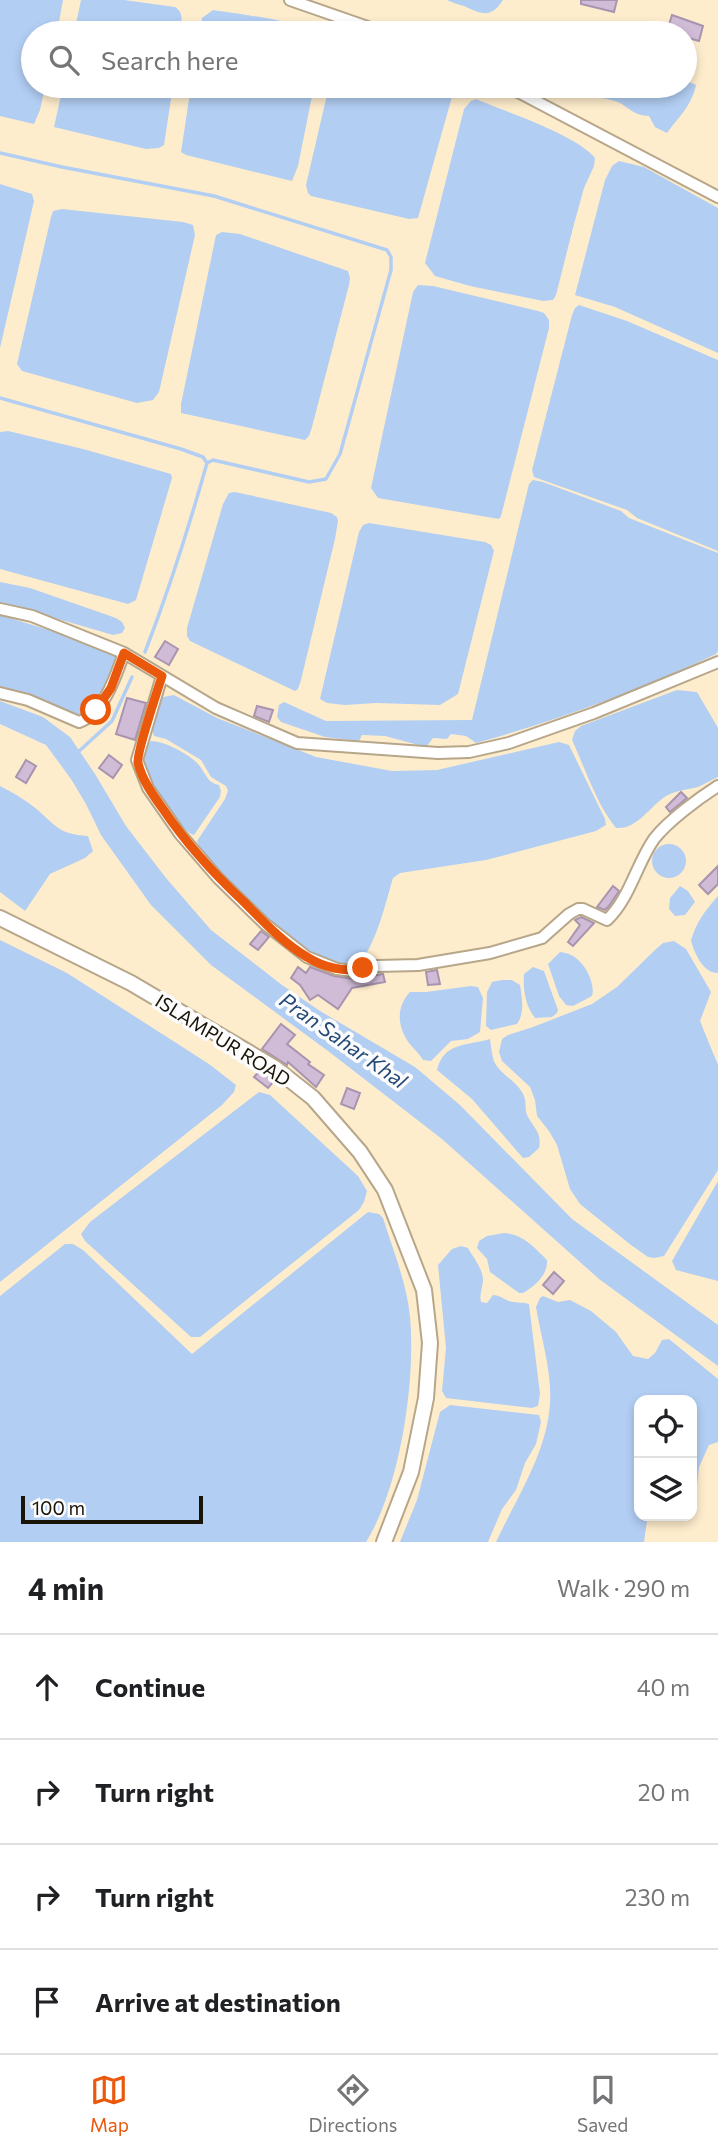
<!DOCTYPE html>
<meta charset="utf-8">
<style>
:root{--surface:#fff;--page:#f6f6f6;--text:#202124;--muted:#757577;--line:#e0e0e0;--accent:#ea580c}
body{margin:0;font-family:Commissioner,sans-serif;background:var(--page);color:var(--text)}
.controls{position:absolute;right:21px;bottom:21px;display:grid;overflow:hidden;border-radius:14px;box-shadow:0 4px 10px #0003}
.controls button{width:63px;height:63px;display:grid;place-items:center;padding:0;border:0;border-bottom:2px solid var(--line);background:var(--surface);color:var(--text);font:35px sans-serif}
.scale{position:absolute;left:21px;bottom:18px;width:182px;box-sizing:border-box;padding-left:7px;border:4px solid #191308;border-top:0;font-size:19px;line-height:24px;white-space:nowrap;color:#191308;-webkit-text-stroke:5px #fcfcfc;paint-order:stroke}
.stop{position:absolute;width:21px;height:21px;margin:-16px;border:5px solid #ea580c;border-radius:50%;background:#fff}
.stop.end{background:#ea580c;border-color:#fff;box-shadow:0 2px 7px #0008}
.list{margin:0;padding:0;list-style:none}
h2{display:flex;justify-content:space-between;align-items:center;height:91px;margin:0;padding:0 28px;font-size:30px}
h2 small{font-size:23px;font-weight:400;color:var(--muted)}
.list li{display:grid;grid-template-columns:46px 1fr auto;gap:21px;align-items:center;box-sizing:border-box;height:105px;padding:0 28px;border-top:2px solid var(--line)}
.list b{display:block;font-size:26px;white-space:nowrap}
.list em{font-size:23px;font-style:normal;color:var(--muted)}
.icon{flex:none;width:38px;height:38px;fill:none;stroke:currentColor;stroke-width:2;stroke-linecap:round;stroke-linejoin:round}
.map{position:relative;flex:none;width:718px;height:1542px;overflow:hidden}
.search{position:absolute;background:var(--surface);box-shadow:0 4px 10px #0003;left:21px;right:21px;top:21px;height:77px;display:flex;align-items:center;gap:18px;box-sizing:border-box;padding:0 24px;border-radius:38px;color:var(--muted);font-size:26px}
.sheet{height:511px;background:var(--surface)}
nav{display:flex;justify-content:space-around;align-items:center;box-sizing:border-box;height:98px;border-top:2px solid var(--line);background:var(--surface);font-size:19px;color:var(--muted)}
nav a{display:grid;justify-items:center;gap:4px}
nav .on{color:var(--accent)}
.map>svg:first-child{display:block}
.water{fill:#b2cef3}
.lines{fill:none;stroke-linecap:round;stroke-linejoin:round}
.stream{stroke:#b2cef3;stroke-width:3.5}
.building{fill:#d1bcd8;stroke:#a894af;stroke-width:2}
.minor-casing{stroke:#b7a689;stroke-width:14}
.tertiary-casing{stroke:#b7a689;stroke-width:18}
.minor{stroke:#fff;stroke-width:10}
.tertiary{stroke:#fff;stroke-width:14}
.route{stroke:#ea580c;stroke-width:9}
.labels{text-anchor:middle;stroke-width:7;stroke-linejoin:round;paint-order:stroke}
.street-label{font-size:19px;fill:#191308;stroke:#fcfcfc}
.water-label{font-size:21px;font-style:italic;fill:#244978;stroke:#fcfcfc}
</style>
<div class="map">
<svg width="718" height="1542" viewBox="0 0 718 1542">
<rect width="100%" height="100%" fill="#feedcd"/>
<!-- water -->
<path class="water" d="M0,0h63l-6,33h-24v53h12l-5,24 -6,14 -34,-8z
M81,0h43l51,7c10,6 6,16 5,26h-106z
M447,0h56c-12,19 -22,14 -39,6 -6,-2 -11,-3 -17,-6z
M213,10c25,4 87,11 106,23h-119l2,-15z
M685,80l11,5c-5,22 -16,30 -29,48l-12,-6 -6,-11c-16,-1 -18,-7 -31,-14 -5,-2 -11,-3 -17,-4l-6,-10 -8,-2h98z
M63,86h110l-9,59 -5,3 -13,1 -92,-22z
M191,86h123l-16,80 -6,15 -106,-26 -5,-3z
M329,86h124v7l-35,125 -9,1 -98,-23 -3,-3 -2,-8z
M476,99c30,13 101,36 119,59l-1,8 -10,22 -10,36 -18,71 -3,5 -10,1 -73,-15 -35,-10 -10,-13 39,-154 7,-8z
M619,161l25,6 74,41v145l-103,-46 -40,-12 30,-115 7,-14z
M0,184l32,10 2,7 -34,147z
M62,209l121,13 10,3 2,10 -36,157 -6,8 -16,3 -115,-32 -5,-7 34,-147 2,-6z
M222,232l18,2 108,37 2,7 -1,7 -37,142 -3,9 -4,4 -124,-27v-9l35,-169z
M418,285l15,1 105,25 6,2 5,7v8l-48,188 -2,3 -121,-21 -7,-10 42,-196z
M579,305l48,16 91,39v191l-81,-33 -10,-8 -93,-33 -2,-7 40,-155 3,-7z
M8,431l75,18 88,25 1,4 -36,122 -8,4 -128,-35v-137z
M533,480l10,2 78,29 8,7 89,35v98l-2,3c-78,37 -157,66 -240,89l-10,-7 -15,-2 -4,5 -14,-1 -6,8h-5l-37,-10 -23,-1 -3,6 -34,-4 -44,-15 -4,-5 2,-12 5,-3 42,19 146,-1 57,-236z
M235,492l96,21 6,4 1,4 -3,18 -34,141 -3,9 -3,2 -105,-50 -3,-5v-8l36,-124 6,-11z
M369,523l116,19 6,3 3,6 -36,143 -18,11 -64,-2 -31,2 -18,-2 -7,-4 39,-167 4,-7z
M0,582l30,6 86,30 6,4 3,6 -3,5 -9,2 -113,-33z
M0,615l75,23 40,18c0,24 -16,47 -33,62l-42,-19 -40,-12z
M677,690l20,2 21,36v49c-7,3 -13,7 -20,10 -11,3 -21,3 -32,9 -16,10 -29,34 -50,32 -18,-21 -32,-62 -44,-88l3,-9 6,-5z
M174,695l43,23 99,39 76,14 45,-1 122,-28 10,3 36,74 1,6 -10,6 -110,29 -86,13 -7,5c-6,20 -18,71 -34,84 -32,25 -140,-89 -159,-114l-3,-7 28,-42 3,-8 -2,-5 -15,-9 -10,-17 -35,-21 -12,-3c-4,-8 0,-33 8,-38 2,-2 9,-2 12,-3z
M0,701l43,16 27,20 25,37 31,52 40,52 45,52 71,55 38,26 95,56 45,38 112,114 146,106v41l-119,-87 -157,-140 -114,-88 -117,-86 -60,-60 -50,-70 -15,-31 -15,-25 -25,-34 -46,-21z
M151,741c13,0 36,12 45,21 10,9 9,20 23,23l2,6 -1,6 -26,38c-11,-4 -17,-15 -23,-24 -13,-17 -43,-50 -20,-70z
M0,786c12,6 24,13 34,21 22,18 23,27 54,29l5,15 -8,7 -35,16 -25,37 -25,-19z
M652 861a17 17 0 1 1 34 0a17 17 0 1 1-34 0Z
M680,886l8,5 7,11 -10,13 -10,1 -6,-7 1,-11z
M718,896v77c-15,0 -23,-19 -27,-32 4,-17 15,-32 27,-45z
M0,940l67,33 142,91 27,21 -2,7 -12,13 -222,177z
M674,941l12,8 25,43 -11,29 18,44v105l-54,86 -10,2 -6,-1 -17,-12 -51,-41 -10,-15 -13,-44 -8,-14 -12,-15 -2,-16 -5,-13 -28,-26 -3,-9 3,-13 6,-4 25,-8 59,-23 25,-17 39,-38 7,-6z
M560,952c4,1 8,1 11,3 13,6 25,28 21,41l-19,10 -7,-1 -7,-9 -11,-32z
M533,967l11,4 14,39 -1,3 -5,4 -17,1c-10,-13 -12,-28 -11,-44z
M502,980h10l8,5c2,13 5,28 -3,39l-26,6 -5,-4 1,-34 5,-10z
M471,986l7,1 5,11 -3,34 -12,7 -17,2 -20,20 -8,-1c-4,-7 -9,-11 -14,-17 -12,-17 -13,-36 1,-51h16z
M490,1039c1,7 2,16 4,22 6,14 24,20 30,35 3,7 0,14 4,21 7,12 14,17 11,31l-10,9 -6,1 -51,-59 -35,-29c7,-28 29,-24 53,-31z
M259,1092l11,3 88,81 9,15 -3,11 -5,8 -159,127h-9l-106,-96 -4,-7 9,-12z
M718,1181v100l-42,-11 -4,-9z
M368,1212l11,2 4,4c10,32 24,66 27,99 6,64 -10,171 -44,225h-366v-246l65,-52h8l10,6 109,104z
M504,1233c19,1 30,14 43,27 1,15 -12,26 -24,33h-4l-29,-21 -3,-13 -10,-11 2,-7 8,-5z
M461,1246l7,2c5,9 15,21 15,32 0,7 -4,14 -2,22l6,1 6,-8c8,0 12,6 20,7 6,1 10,0 16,2l11,90 -2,12 -6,2 -86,-10 -4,-7 4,-43 -8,-83 14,-16z
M543,1296l15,6 12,-2 21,11 25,21 17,24 15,3 7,-6 7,-13 7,-1 49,40v63l-9,3 -10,22 -2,19 -5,15v-101h-53v116h15l-7,5 -3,21h-148c21,-45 51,-89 54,-139 2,-32 -9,-65 -14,-96l4,-9z
M450,1405l89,10 2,7 -5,22 -11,19 -9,27 -14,19 -14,33h-88l17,-42 23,-88z"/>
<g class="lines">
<!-- stream -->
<path class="stream" d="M0,153l62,14 152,29 173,54 4,7v13l-51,184 -14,25 -17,3 -96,-22 -6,3c-18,64 -38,127 -62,189
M0,398l181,51 22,8 4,6
M77,753l35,-32 20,-44"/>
</g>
<!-- building -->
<path class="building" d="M581,0h36l-3,12 -33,-8z
M672,15l31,11 -4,15 -14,-4v-4l-18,-2z
M165,641l13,8 -9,16 -14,-8z
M127,698l19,5 -11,37 -19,-6z
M257,706l16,4 -4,12 -15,-6z
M109,755l13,10 -9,13 -14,-10z
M26,760l10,6 -10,17 -10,-6z
M681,792l6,6 -17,14 -4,-5z
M718,866v18l-10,10 -9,-9z
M613,886l6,5 -10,15 -4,4 -8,-3z
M581,917l13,6 -21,23 -5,-4 12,-17 -5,-5z
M261,931l8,6 -11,13 -8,-6z
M298,967l8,6 4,-6 24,9 26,4 -1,-2 24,-4 2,8 -33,6 -14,21 -20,-14 -8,5 -10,-15 -9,-7z
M437,970l3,14 -12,1 -2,-13z
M281,1024l14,11 -8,9 23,18 -2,2 16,11 -8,12 -28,-25 -1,3 -25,-16z
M260,1070l15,10 -7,8 -14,-11z
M347,1088l13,5 -6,16 -13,-5z
M554,1272l10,9 -11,13 -10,-9z"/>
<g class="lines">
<defs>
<path id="minor" d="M290,0l95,33
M507,86l211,111
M0,609l32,7 92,37 92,55 81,35 141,10 31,-1 40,-9 85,-30 124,-51
M162,676l-25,84 11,28 32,46 38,44 47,46 42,33 30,12 16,2 24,-5 41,-1 72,-12 52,-15 27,-24 9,-5h5l24,11c23,-22 29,-55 47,-81 14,-18 45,-41 64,-53
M0,693l28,7 51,22c25,-8 37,-47 45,-69"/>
<path id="tertiary" d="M0,918l131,65 144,85 38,30 47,54 25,38 39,100 6,53 -4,55 -15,74 -27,70"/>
</defs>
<!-- minor casing -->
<use href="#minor" class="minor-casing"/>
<!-- tertiary casing -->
<use href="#tertiary" class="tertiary-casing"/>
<!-- minor -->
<use href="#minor" class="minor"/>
<!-- tertiary -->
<use href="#tertiary" class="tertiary"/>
</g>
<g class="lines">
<!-- route -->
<path class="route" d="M96,710l15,-22 13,-35 38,23c-4,13 -26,78 -24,87 4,17 15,32 25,46 23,34 50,64 80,92 20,20 40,42 64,56 16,10 38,16 56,11"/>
</g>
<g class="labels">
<!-- street labels -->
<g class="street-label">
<text transform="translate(223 1040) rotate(32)" y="7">ISLAMPUR ROAD</text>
</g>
<!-- water labels -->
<g class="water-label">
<text transform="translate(343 1041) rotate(35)" y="7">Pran Sahar Khal</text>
</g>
</g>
</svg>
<div class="controls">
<button><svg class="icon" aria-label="locate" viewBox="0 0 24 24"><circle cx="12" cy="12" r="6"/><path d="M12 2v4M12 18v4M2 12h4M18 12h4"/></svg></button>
<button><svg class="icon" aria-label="layers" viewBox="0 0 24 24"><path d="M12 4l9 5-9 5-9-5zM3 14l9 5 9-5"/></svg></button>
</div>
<div class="scale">100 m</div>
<div class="stop" style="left:96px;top:710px"></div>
<div class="stop end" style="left:363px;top:968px"></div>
<div class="search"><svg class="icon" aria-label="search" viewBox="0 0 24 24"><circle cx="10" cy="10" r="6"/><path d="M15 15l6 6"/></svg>Search here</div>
</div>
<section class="sheet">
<h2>4 min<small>Walk · 290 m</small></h2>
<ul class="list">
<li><svg class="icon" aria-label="ahead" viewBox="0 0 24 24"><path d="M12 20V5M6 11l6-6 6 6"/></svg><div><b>Continue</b></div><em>40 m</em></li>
<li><svg class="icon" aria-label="right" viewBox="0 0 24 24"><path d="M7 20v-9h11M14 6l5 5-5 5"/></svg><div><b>Turn right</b></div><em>20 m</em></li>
<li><svg class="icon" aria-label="right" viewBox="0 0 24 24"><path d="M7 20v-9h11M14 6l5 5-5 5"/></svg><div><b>Turn right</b></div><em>230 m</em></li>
<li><svg class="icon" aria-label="arrive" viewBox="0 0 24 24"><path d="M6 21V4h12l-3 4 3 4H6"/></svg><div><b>Arrive at destination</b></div></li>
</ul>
</section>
<nav>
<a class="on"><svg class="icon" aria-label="map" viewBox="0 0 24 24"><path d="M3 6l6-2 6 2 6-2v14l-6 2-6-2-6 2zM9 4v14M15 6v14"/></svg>Map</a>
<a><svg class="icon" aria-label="directions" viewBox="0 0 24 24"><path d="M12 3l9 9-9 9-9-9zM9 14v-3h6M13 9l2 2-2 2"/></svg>Directions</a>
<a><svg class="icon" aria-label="saved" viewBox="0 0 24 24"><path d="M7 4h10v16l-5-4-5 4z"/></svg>Saved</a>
</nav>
